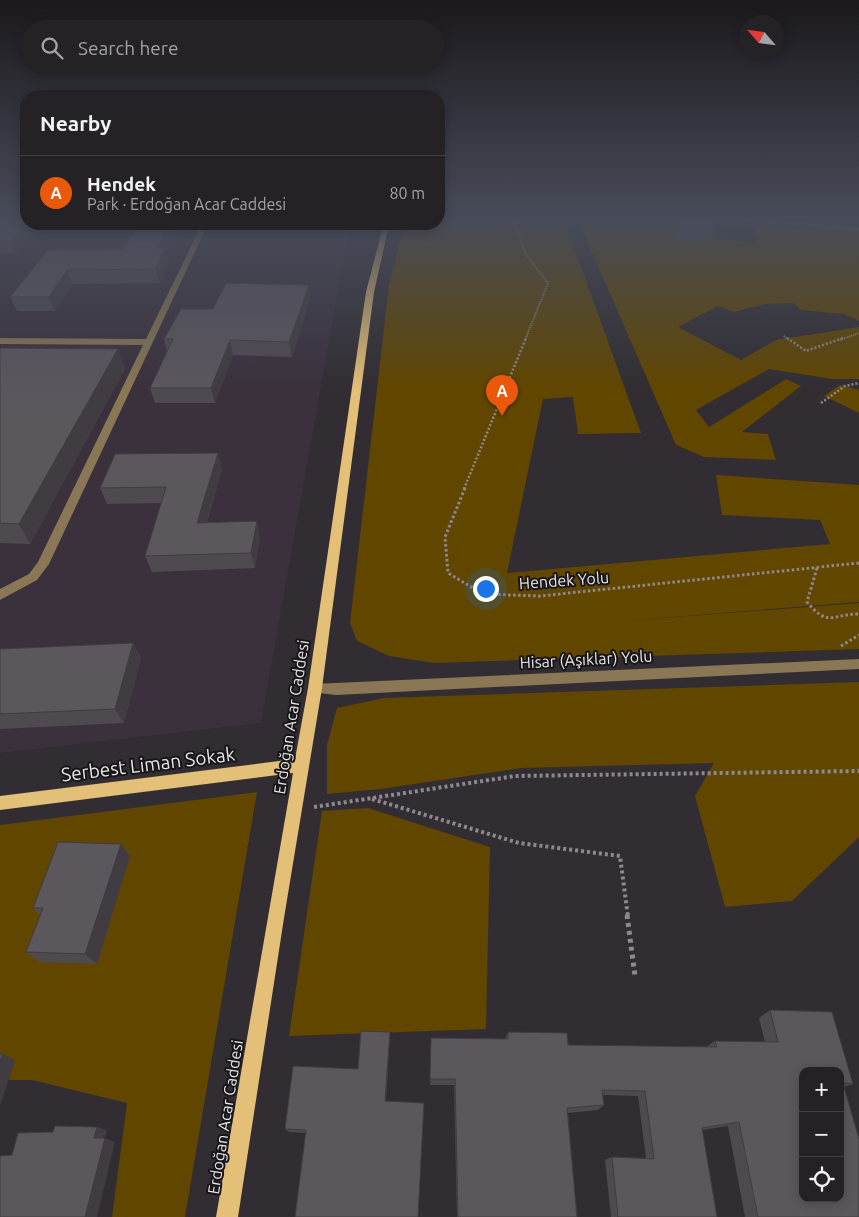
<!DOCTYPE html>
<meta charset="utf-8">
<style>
:root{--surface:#252226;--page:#2d2a2e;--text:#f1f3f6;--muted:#a3a4a7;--line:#423f43;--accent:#ea580c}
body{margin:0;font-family:Ubuntu,sans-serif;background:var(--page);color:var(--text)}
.controls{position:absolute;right:15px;bottom:15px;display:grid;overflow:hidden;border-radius:10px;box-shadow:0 2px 12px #0003}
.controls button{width:45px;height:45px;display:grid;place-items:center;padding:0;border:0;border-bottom:1px solid var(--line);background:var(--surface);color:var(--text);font:25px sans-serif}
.compass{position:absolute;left:739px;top:15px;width:45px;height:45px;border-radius:50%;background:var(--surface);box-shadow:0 2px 12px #0003;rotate:298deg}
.you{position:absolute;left:485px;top:588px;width:18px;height:18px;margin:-12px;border:4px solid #fff;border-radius:50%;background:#1a73e8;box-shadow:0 0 0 8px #1a73e833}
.badge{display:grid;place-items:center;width:32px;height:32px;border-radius:50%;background:var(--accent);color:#fff;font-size:16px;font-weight:700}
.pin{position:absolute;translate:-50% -41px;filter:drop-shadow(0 1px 2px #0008)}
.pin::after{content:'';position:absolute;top:26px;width:18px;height:15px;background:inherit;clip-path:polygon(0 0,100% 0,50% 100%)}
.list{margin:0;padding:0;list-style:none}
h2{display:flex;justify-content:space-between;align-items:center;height:65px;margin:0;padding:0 20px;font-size:21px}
h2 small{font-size:16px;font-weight:400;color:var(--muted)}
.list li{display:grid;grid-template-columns:32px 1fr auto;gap:15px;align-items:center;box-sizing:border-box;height:75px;padding:0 20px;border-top:1px solid var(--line)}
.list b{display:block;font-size:19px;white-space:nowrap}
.list p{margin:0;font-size:16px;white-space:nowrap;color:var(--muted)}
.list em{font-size:16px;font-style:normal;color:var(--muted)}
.icon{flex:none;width:28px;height:28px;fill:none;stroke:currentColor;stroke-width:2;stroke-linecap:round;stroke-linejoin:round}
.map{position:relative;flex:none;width:859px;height:1217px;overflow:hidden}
.search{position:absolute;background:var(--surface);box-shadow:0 2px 12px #0003;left:20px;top:20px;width:425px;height:55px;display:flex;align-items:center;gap:12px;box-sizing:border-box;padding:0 18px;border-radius:28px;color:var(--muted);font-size:19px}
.panel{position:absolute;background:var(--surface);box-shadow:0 2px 12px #0003;left:20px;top:90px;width:425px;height:140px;border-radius:20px}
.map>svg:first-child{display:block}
.built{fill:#3a313c}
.green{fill:#614600}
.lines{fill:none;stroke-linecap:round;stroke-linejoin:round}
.path-far4{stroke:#8d898e;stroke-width:2;stroke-dasharray:1 1;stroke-linecap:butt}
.path-far3{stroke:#8d898e;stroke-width:2.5;stroke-dasharray:2 2;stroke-linecap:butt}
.path-far2{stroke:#8d898e;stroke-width:3;stroke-dasharray:2.5 2.5;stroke-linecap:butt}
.path-far1{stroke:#8d898e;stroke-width:4;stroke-dasharray:3 3;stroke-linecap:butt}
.path{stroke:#8d898e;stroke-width:5;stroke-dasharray:4 4;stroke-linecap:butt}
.minor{fill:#897755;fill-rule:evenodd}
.major{fill:#e4bf77;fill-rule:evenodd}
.wall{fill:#4f4a50}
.shaded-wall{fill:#403c41}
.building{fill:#5c565d;stroke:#403c41;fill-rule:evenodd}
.labels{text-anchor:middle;stroke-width:4;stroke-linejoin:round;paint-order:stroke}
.street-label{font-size:16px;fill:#e7e4e8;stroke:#181618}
.near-street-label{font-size:19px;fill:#e7e4e8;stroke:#181618}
</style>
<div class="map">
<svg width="859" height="1217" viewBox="0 0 859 1217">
<rect width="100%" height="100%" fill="#312d32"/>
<!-- built -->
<path class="built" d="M0,220l26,4h324l-89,499 -261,30z"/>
<!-- green -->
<path class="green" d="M439,220h125l77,213 -63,1 -5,-37 -30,2 -36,174 323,-29 -10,-24 -98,-5 -6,-40 143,10v117l-236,19 236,-18v46l-425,14 -45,-7 -32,-15 -7,-18 39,-338 12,-47 9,-14h29z
M578,220h133l7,19 38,3 -1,-13 9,-5 95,7v90l-15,-7 -43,-4 -8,-7 -28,1 -31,8 -16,-6 -40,21 63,33 35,-20 83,-13v52h-27l-63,-10 -73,41 13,17 77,-48 15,7 -59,46 26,2 8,26 -72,-3 -28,-12z
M840,385l19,5v23l-35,-17z
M859,682v155l-67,64 -67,6 -30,-111 19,-33 -193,5 -140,21 -54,5v-49l10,-37 47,-10z
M257,792l-72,425h-73l15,-114 -95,-23h-32v-255z
M368,808l122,39 -4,182 -197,7 33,-225z"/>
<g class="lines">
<!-- path-far4 -->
<path class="path-far4" d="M514,220l11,33 23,30 -23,57
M784,336l5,4
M840,340l19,-7"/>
<!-- path-far3 -->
<path class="path-far3" d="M787,338l19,13 37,-13
M821,403l24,-17 14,-3
M464,489l62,-151"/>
<!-- path-far2 -->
<path class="path-far2" d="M465,488l-20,49 3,36 35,21 57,2 319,-33
M817,568l-10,34c22,26 24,12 52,12
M841,646l18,-11"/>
<!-- path-far1 -->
<path class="path-far1" d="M372,799l147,44 101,13 8,61
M314,807l201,-31 344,-5"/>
<!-- path -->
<path class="path" d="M627,915l8,61"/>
<!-- minor -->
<path class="minor" d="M732,220h35l92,7v4z
M202,224h6l-159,340 -12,16 -37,20v-11l29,-15 9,-12 105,-217 -143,-1v-6l146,1z
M859,659v10l-523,26 -26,-3 -2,-4 2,-4 26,-1z"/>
<!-- major -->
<path class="major" d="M388,224h6l-7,10 -13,58 -52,396 -38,230 -46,299h-22l77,-444 -293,37v-14l295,-37 13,-71 58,-396 15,-58z"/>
</g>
<!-- wall -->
<path class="wall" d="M0,220l35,10 -19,24h-16z
M674,220h38l2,13 -3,9 -35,-2z
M180,228l-14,23 3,11 -9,21 -87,1 -18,27h-38l-7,-14 38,-47 75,-1z
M309,285l1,14 -18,58 -59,-2 -18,48h-60l-5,-15 17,-37 -3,-12 49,-30z
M0,348l118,1 7,20 -95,175 -30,-1z
M218,453l4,16 -15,53 53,14 -5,32 -103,4 -7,-16 16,-53 -54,1 -7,-16z
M133,643l8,15 -17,65 -124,6v-80z
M121,844l9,12 -33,108 -57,-2 -14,-10 14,-37 -7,-7z
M770,1010l83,74 -9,3 15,130h-114l-17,-91 -26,4 15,87h-106l-6,-57 7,-3 34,1 -8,-62 -35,-1 1,10 -6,5 -30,3 9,104h-120l-3,-132h-24l1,-47 74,1 3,-7 60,13 138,2 9,-6 50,1 -6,-24z
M390,1037l-85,96 -16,-1 -4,-3 73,-60z"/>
<!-- shaded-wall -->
<path class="shaded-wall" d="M26,221v3h6l3,6 -19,24 -5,-14z
M171,224h8l1,4 -14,23 3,11 -9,21 -4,-14v-21z
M67,270l6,14 -18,27 -6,-14z
M309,285l1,14 -18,58 -3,-15z
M230,340l3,15 -18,48 -4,-15z
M118,349l7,20 -95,175 -11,-20z
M218,453l4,16 -20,69 -5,-15z
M257,521l3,15 -5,32 -4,-15z
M133,643l8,15 -17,65 -9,-14z
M121,844l9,12 -33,108 -12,-10z
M390,1032v5l-4,68 -1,-4z
M3,1054l12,6 -15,46v-44z
M97,1127l10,3 -3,11 -10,-3z
M105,1138l10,4 -18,75h-12z"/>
<!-- building -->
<path class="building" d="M0,220h26v1l-15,19h-11z
M677,220h35l2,13 -36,-3z
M140,224h31l-15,24h9l-9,21 -89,1 -18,27h-39l38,-47 75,-1z
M226,283l83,2 -20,57 -59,-2 -19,48h-61l23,-49h-9l17,-30h32z
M0,348l118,1 -99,175 -19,-1z
M218,453l-21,70 60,-2 -6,32 -106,3 21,-69 -66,1 15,-34z
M133,643l-18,66 -115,5v-65z
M58,842l63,2 -36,110 -59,-2 17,-44h-10z
M770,1010l62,2 21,72 -10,-1 16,56v78h-101l-19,-95 -37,6 15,89h-99l-6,-60 42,2 -9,-68 -43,-1 2,15 -37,3 10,109h-119l-3,-138h-25l1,-41 77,1v-7l59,1 1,12 149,2 -2,-6 63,1zM803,1071h37v127h-37z
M361,1031l29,1 -5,69 39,2 -6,114h-123l11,-87 -21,-1 8,-63 65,3z
M0,1054h3l-3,8z
M55,1126l42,1 -3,11h11l-20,79h-85v-61l12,-1 6,-22 35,-1z"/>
<!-- sky -->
<linearGradient id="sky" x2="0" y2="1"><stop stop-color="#1b191c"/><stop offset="0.56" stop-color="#484c5a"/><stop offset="1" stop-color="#484c5a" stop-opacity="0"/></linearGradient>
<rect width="859" height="391" fill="url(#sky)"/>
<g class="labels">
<!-- street labels -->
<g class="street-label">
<text transform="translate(564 580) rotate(-4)" y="6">Hendek Yolu</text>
<text transform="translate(586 659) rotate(-3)" y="6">Hisar (Aşıklar) Yolu</text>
<text transform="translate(291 717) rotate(-81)" y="6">Erdoğan Acar Caddesi</text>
<text transform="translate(225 1117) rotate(-81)" y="6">Erdoğan Acar Caddesi</text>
</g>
<!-- near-street labels -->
<g class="near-street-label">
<text transform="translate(148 764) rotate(-7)" y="7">Serbest Liman Sokak</text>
</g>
</g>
</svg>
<div class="controls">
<button>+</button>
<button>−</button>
<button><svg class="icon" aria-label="locate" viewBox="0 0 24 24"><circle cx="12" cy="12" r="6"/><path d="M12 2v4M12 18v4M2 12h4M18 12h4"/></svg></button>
</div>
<svg class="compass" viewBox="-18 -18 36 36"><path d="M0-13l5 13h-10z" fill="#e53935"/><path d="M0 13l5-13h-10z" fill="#a3a4a7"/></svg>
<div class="you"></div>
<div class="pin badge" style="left:502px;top:416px">A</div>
<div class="search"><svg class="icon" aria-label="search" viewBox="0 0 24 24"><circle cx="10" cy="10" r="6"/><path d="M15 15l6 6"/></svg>Search here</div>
<section class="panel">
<h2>Nearby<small></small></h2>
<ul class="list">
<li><span class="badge">A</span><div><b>Hendek</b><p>Park · Erdoğan Acar Caddesi</p></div><em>80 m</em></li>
</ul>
</section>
</div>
